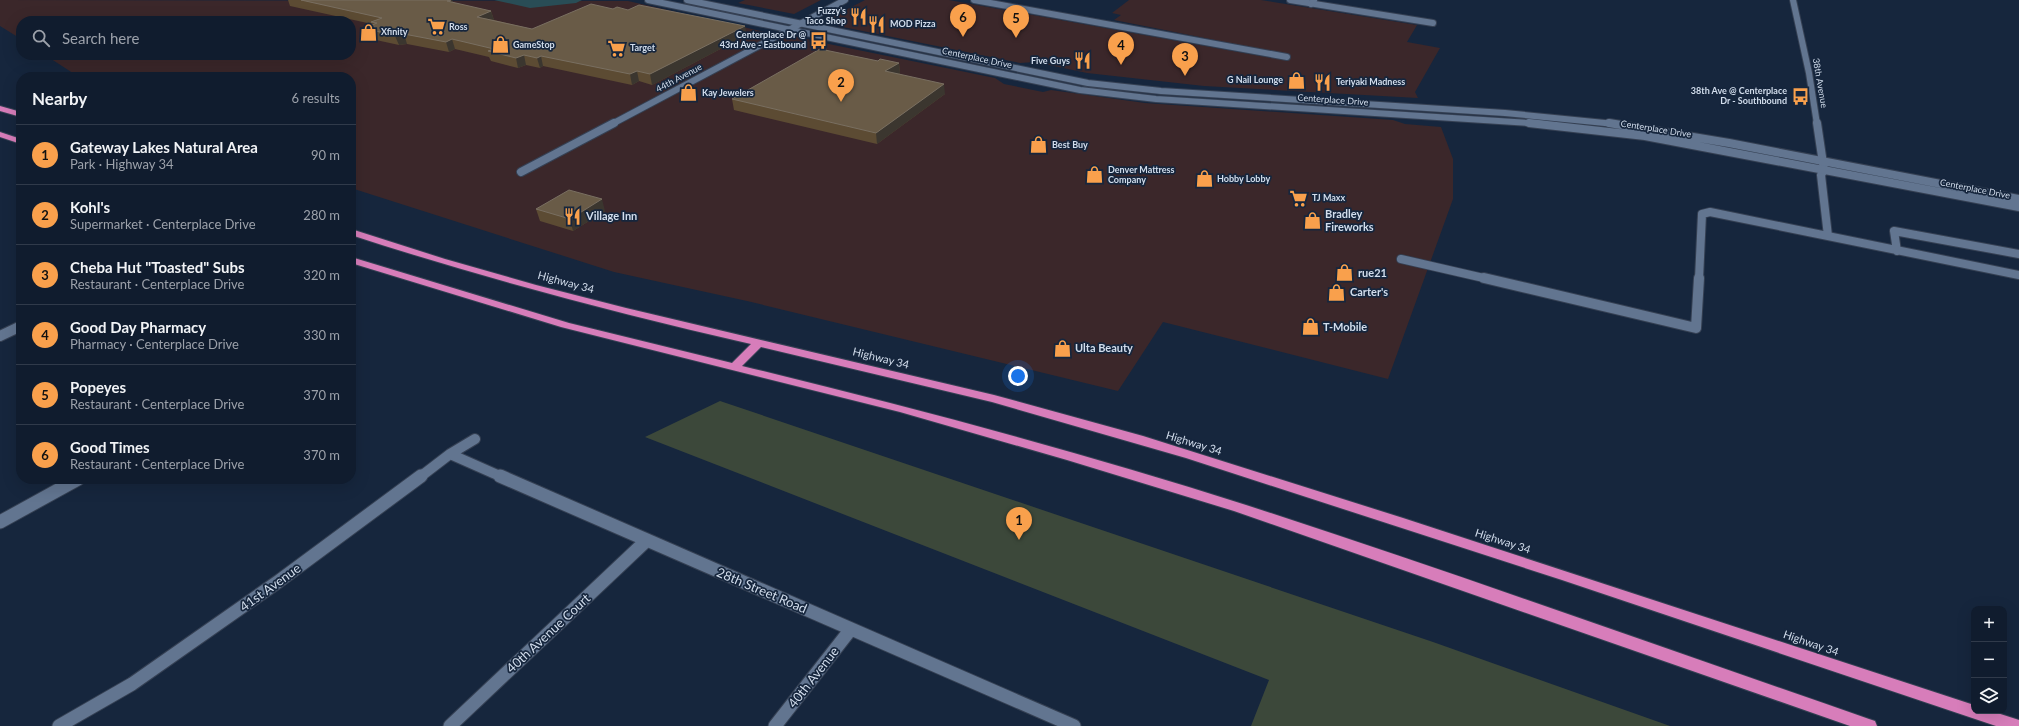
<!DOCTYPE html>
<meta charset="utf-8">
<style>
:root{--surface:#101c2e;--page:#192536;--text:#f1f3f6;--muted:#9ca1aa;--line:#303a4a;--accent:#f9a04c}
body{margin:0;font-family:Lato,sans-serif;background:var(--page);color:var(--text)}
.controls{position:absolute;right:12px;bottom:12px;display:grid;overflow:hidden;border-radius:8px;box-shadow:0 4px 16px #0002}
.controls button{width:36px;height:36px;display:grid;place-items:center;padding:0;border:0;border-bottom:1px solid var(--line);background:var(--surface);color:var(--text);font:20px sans-serif}
.you{position:absolute;left:1018px;top:376px;width:14px;height:14px;margin:-10px;border:3px solid #fff;border-radius:50%;background:#1a73e8;box-shadow:0 0 0 6px #1a73e833}
.badge{display:grid;place-items:center;width:26px;height:26px;border-radius:50%;background:var(--accent);color:#111;font-size:13px;font-weight:700}
.pin{position:absolute;translate:-50% -33px;filter:drop-shadow(0 1px 2px #0008)}
.pin::after{content:'';position:absolute;top:21px;width:14px;height:12px;background:inherit;clip-path:polygon(0 0,100% 0,50% 100%)}
.list{margin:0;padding:0;list-style:none}
h2{display:flex;justify-content:space-between;align-items:center;height:52px;margin:0;padding:0 16px;font-size:17px}
h2 small{font-size:13px;font-weight:400;color:var(--muted)}
.list li{display:grid;grid-template-columns:26px 1fr auto;gap:12px;align-items:center;box-sizing:border-box;height:60px;padding:0 16px;border-top:1px solid var(--line)}
.list b{display:block;font-size:15px;white-space:nowrap}
.list p{margin:0;font-size:13px;white-space:nowrap;color:var(--muted)}
.list em{font-size:13px;font-style:normal;color:var(--muted)}
.icon{flex:none;width:22px;height:22px;fill:none;stroke:currentColor;stroke-width:2;stroke-linecap:round;stroke-linejoin:round}
.map{position:relative;flex:none;width:2019px;height:726px;overflow:hidden}
.search{position:absolute;background:var(--surface);box-shadow:0 4px 16px #0002;left:16px;top:16px;width:340px;height:44px;display:flex;align-items:center;gap:10px;box-sizing:border-box;padding:0 14px;border-radius:16px;color:var(--muted);font-size:15px}
.panel{position:absolute;background:var(--surface);box-shadow:0 4px 16px #0002;left:16px;top:72px;width:340px;height:412px;border-radius:16px}
.map>svg:first-child{display:block}
.commercial{fill:#3b272a}
.green{fill:#3c483a}
.water{fill:#294d56}
.lines{fill:none;stroke-linecap:round;stroke-linejoin:round}
.minor-far3-casing{stroke:#354053;stroke-width:8}
.minor-far2-casing{stroke:#354053;stroke-width:10}
.minor-far1-casing{stroke:#354053;stroke-width:12}
.minor-casing{stroke:#354053;stroke-width:15}
.tertiary-far1-casing{stroke:#354053;stroke-width:8}
.tertiary-casing{stroke:#354053;stroke-width:10}
.trunk-casing{stroke:#354053;stroke-width:2}
.minor-far3{stroke:#627590;stroke-width:6}
.minor-far2{stroke:#627590;stroke-width:8}
.minor-far1{stroke:#627590;stroke-width:10}
.minor{stroke:#627590;stroke-width:13}
.tertiary-far1{stroke:#627590;stroke-width:6}
.tertiary{stroke:#627590;stroke-width:8}
.trunk{fill:#d77dba;fill-rule:evenodd}
.wall{fill:#5c4b33}
.shaded-wall{fill:#3b362f}
.building{fill:#695b47;stroke:#796f61}
.labels{text-anchor:middle;stroke-width:3.5;stroke-linejoin:round;paint-order:stroke}
.far-poi-label{font-size:9px;font-weight:bold;fill:#d2ddec;stroke:#16263d;text-anchor:start}
.far-street-label{font-size:9px;fill:#d2ddec;stroke:#16263d}
.poi-label{font-size:11px;font-weight:bold;fill:#d2ddec;stroke:#16263d;text-anchor:start}
.street-label{font-size:11px;fill:#d2ddec;stroke:#16263d}
.near-street-label{font-size:13px;fill:#d2ddec;stroke:#16263d}
</style>
<div class="map">
<svg width="2019" height="726" viewBox="0 0 2019 726">
<rect width="100%" height="100%" fill="#16263d"/>
<!-- commercial -->
<path class="commercial" d="M0,0l628,1 159,36 7,-1 17,4 -3,1 8,2 3,-1 176,36 9,6 39,8 8,-2 94,13 248,17 12,4 36,3 12,32v40l-65,180 -225,-57 -45,69 -371,-90 -133,-29 -263,-84v-111h-272l-34,-22h306v-34h-330v18l-21,-13z
M745,0h76l-27,14 -56,-11z
M865,0h84l323,58 -2,-7 -156,-31 7,-5 -9,-2 17,-13h132l156,25 -10,17 33,6 -25,44 3,6 -214,-12 -117,-13 -52,-11 -15,1 -182,-37 -6,-9z"/>
<!-- green -->
<path class="green" d="M720,401l713,241 237,84h-419l18,-46 -624,-243z"/>
<!-- water -->
<path class="water" d="M494,0h88l-6,3 -46,5z"/>
<g class="lines">
<defs>
<path id="minor-far3" d="M974,0l313,57
M1290,0l143,23
M1793,0l16,73 8,51
M612,124l233,-124"/>
<path id="minor-far2" d="M1817,123l7,47 -3,5 7,61
M521,172l93,-49
M1897,251l-3,-20 125,23
M1401,259l87,20
M1699,279l3,-65 8,-2 309,63"/>
<path id="minor-far1" d="M1484,278l212,50 3,-50
M0,336l21,-10
M450,454l52,23
M420,477l30,-23 25,-15"/>
<path id="minor" d="M500,476l574,250
M0,522l78,-43
M59,726l73,-42 147,-103 142,-105
M450,726l196,-185
M775,726l76,-97"/>
<path id="tertiary-far1" d="M648,0l432,90 76,9 388,25
M687,0l401,83 73,8 344,22 110,11
M1311,4l3,-4"/>
<path id="tertiary" d="M1529,123l116,13 374,71
M1609,123l120,20 290,56"/>
<path id="trunk" d="M0,106l21,6v5l-21,-6z
M0,132l21,7v5l-21,-7z
M351,229l94,30 91,26 90,23 368,87 149,41 260,82 571,187v6h17l25,8 3,1v6h-23l-434,-146 -376,-122 -194,-56 -231,-55 -19,19c169,41 338,86 504,139 209,68 415,142 623,214l6,2 2,5h-27l-616,-215 -167,-51 -167,-48 -339,-85 -210,-64v-6l218,66 163,40 19,-19c-135,-31 -268,-66 -400,-109z"/>
</defs>
<!-- minor-far3 casing -->
<use href="#minor-far3" class="minor-far3-casing"/>
<!-- minor-far2 casing -->
<use href="#minor-far2" class="minor-far2-casing"/>
<!-- minor-far1 casing -->
<use href="#minor-far1" class="minor-far1-casing"/>
<!-- minor casing -->
<use href="#minor" class="minor-casing"/>
<!-- tertiary-far1 casing -->
<use href="#tertiary-far1" class="tertiary-far1-casing"/>
<!-- tertiary casing -->
<use href="#tertiary" class="tertiary-casing"/>
<!-- trunk casing -->
<use href="#trunk" class="trunk-casing"/>
<!-- minor-far3 -->
<use href="#minor-far3" class="minor-far3"/>
<!-- minor-far2 -->
<use href="#minor-far2" class="minor-far2"/>
<!-- minor-far1 -->
<use href="#minor-far1" class="minor-far1"/>
<!-- minor -->
<use href="#minor" class="minor"/>
<!-- tertiary-far1 -->
<use href="#tertiary-far1" class="tertiary-far1"/>
<!-- tertiary -->
<use href="#tertiary" class="tertiary"/>
<!-- trunk -->
<use href="#trunk" class="trunk"/>
</g>
<!-- wall -->
<path class="wall" d="M288,0h164l1,3 38,8 3,9 38,9 215,6 -95,50 -13,-4 -7,4 -89,-19 -3,2 -14,-3 -8,3 -27,-7 -2,-4 -34,-8 -6,3 -42,-8 -8,1 -23,-5 -2,-4h-1l-4,-10 3,-1v-1l-82,-18z
M878,61l21,2 1,10 -1,1 46,20 -68,50 -143,-34 -2,-11z
M536,209l69,2 -32,20 -33,-10z"/>
<!-- shaded-wall -->
<path class="shaded-wall" d="M451,0h1l3,9 -8,-8z
M491,11l3,9 -17,-3z
M745,26l2,9 -95,50 -2,-11z
M404,34l3,10 -8,1 -4,-9z
M452,39l3,10 -6,3 -3,-10z
M524,55l2,10 -8,3 -2,-10z
M541,56l2,10 -3,2 -3,-10z
M899,63l1,10 -14,9 -1,-11z
M637,71l2,10 -7,4 -2,-11z
M944,84l1,10 -68,50 -1,-11z
M602,199l3,12 -32,20 -3,-12z"/>
<!-- building -->
<path class="building" d="M301,0h150l-4,1 44,10 -14,6 55,12 59,-25 22,5 4,-2 11,3 11,-5 106,21 -95,48 -13,-3 -7,3 -89,-18 -4,2 -13,-3 -8,3 -28,-7 6,-2 -42,-10 -6,3 -42,-8 -9,2 -23,-6 5,-2 -8,-2 8,-3 -6,-1 11,-4z
M820,49l58,12 2,-2 19,4 -14,8 59,13 -68,49 -144,-34z
M569,190l33,9 -32,20 -34,-10z"/>
<!-- icons -->
<defs>
<symbol id="restaurant-bare" viewBox="-9 -9 18 18"><path d="M-5-6h1v4h1v-4h1v4h1v-4h1v5L-1.5 .5V6h-2V.5L-5-1ZM5-6V6H3V1.5H1.5Q1.5-4 5-6Z" fill="#f9a04c" stroke="#16263d" stroke-width="2.5" paint-order="stroke"/></symbol>
<symbol id="supermarket-bare" viewBox="-9 -9 18 18"><path d="M-6-5.5h2.5l.6 2H6L4.5 2H-2.5L-4.4-4H-6ZM-1.5 3.2a1.3 1.3 0 1 0 .1 0ZM3 3.2a1.3 1.3 0 1 0 .1 0Z" fill="#f9a04c" stroke="#16263d" stroke-width="2.5" paint-order="stroke"/></symbol>
<symbol id="shop-bare" viewBox="-9 -9 18 18"><path d="M-5-2.5h2.3a2.7 3.5 0 0 1 5.4 0H5L5.5 6h-11ZM-1.5-2.5h3a1.5 2.3 0 0 0-3 0Z" fill="#f9a04c" stroke="#16263d" stroke-width="2.5" paint-order="stroke"/></symbol>
<symbol id="bus-bare" viewBox="-9 -9 18 18"><path d="M-5-6H5V4H4V6H2V4H-2V6H-4V4H-5ZM-3.5-4V0h7V-4ZM-3.5 1.2v1.5H-2V1.2ZM2 1.2v1.5H3.5V1.2Z" fill="#f9a04c" stroke="#16263d" stroke-width="2.5" paint-order="stroke"/></symbol>
</defs>
<g fill-rule="evenodd">
<use href="#restaurant-bare" x="846" y="4" width="25" height="25"/>
<use href="#restaurant-bare" x="864" y="12" width="25" height="25"/>
<use href="#supermarket-bare" x="424" y="14" width="25" height="25"/>
<use href="#shop-bare" x="356" y="20" width="25" height="25"/>
<use href="#bus-bare" x="806" y="28" width="25" height="25"/>
<use href="#shop-bare" x="488" y="32" width="25" height="25"/>
<use href="#supermarket-bare" x="604" y="36" width="25" height="25"/>
<use href="#restaurant-bare" x="1070" y="48" width="25" height="25"/>
<use href="#shop-bare" x="1284" y="68" width="25" height="25"/>
<use href="#restaurant-bare" x="1310" y="70" width="25" height="25"/>
<use href="#shop-bare" x="676" y="80" width="25" height="25"/>
<use href="#bus-bare" x="1788" y="84" width="25" height="25"/>
<use href="#shop-bare" x="1026" y="132" width="25" height="25"/>
<use href="#shop-bare" x="1082" y="162" width="25" height="25"/>
<use href="#shop-bare" x="1192" y="166" width="25" height="25"/>
<use href="#supermarket-bare" x="1286" y="186" width="25" height="25"/>
<use href="#restaurant-bare" x="560" y="204" width="25" height="25"/>
<use href="#shop-bare" x="1300" y="208" width="25" height="25"/>
<use href="#shop-bare" x="1332" y="260" width="25" height="25"/>
<use href="#shop-bare" x="1324" y="280" width="25" height="25"/>
<use href="#shop-bare" x="1298" y="314" width="25" height="25"/>
<use href="#shop-bare" x="1050" y="336" width="25" height="25"/>
</g>
<g class="labels">
<!-- far-poi labels -->
<g class="far-poi-label">
<text x="846" y="14" text-anchor="end">Fuzzy's<tspan x="846" dy="10">Taco Shop</tspan></text>
<text x="890" y="27">MOD Pizza</text>
<text x="449" y="30">Ross</text>
<text x="381" y="35">Xfinity</text>
<text x="806" y="38" text-anchor="end">Centerplace Dr @<tspan x="806" dy="10">43rd Ave - Eastbound</tspan></text>
<text x="513" y="48">GameStop</text>
<text x="630" y="51">Target</text>
<text x="1070" y="64" text-anchor="end">Five Guys</text>
<text x="1283" y="83" text-anchor="end">G Nail Lounge</text>
<text x="1336" y="85">Teriyaki Madness</text>
<text x="1787" y="94" text-anchor="end">38th Ave @ Centerplace<tspan x="1787" dy="10">Dr - Southbound</tspan></text>
<text x="702" y="96">Kay Jewelers</text>
<text x="1052" y="148">Best Buy</text>
<text x="1108" y="173">Denver Mattress<tspan x="1108" dy="10">Company</tspan></text>
<text x="1217" y="182">Hobby Lobby</text>
<text x="1312" y="201">TJ Maxx</text>
</g>
<!-- far-street labels -->
<g class="far-street-label">
<text transform="translate(977 58) rotate(12)" y="3">Centerplace Drive</text>
<text transform="translate(679 78) rotate(-28)" y="3">44th Avenue</text>
<text transform="translate(1820 83) rotate(80)" y="3">38th Avenue</text>
<text transform="translate(1333 100) rotate(4)" y="3">Centerplace Drive</text>
<text transform="translate(1656 129) rotate(9)" y="3">Centerplace Drive</text>
<text transform="translate(1975 189) rotate(11)" y="3">Centerplace Drive</text>
</g>
<!-- poi labels -->
<g class="poi-label">
<text x="1325" y="218">Bradley<tspan x="1325" dy="13">Fireworks</tspan></text>
<text x="586" y="220">Village Inn</text>
<text x="1358" y="277">rue21</text>
<text x="1350" y="296">Carter's</text>
<text x="1323" y="331">T-Mobile</text>
<text x="1075" y="352">Ulta Beauty</text>
</g>
<!-- street labels -->
<g class="street-label">
<text transform="translate(566 282) rotate(15)" y="4">Highway 34</text>
<text transform="translate(881 358) rotate(14)" y="4">Highway 34</text>
<text transform="translate(1194 443) rotate(17)" y="4">Highway 34</text>
<text transform="translate(1503 541) rotate(18)" y="4">Highway 34</text>
<text transform="translate(1811 643) rotate(19)" y="4">Highway 34</text>
</g>
<!-- near-street labels -->
<g class="near-street-label">
<text transform="translate(270 587) rotate(-36)" y="5">41st Avenue</text>
<text transform="translate(762 590) rotate(23)" y="5">28th Street Road</text>
<text transform="translate(548 633) rotate(-43)" y="5">40th Avenue Court</text>
<text transform="translate(813 677) rotate(-52)" y="5">40th Avenue</text>
</g>
</g>
</svg>
<div class="controls">
<button>+</button>
<button>−</button>
<button><svg class="icon" aria-label="layers" viewBox="0 0 24 24"><path d="M12 4l9 5-9 5-9-5zM3 14l9 5 9-5"/></svg></button>
</div>
<div class="you"></div>
<div class="pin badge" style="left:1019px;top:540px">1</div>
<div class="pin badge" style="left:841px;top:102px">2</div>
<div class="pin badge" style="left:1185px;top:76px">3</div>
<div class="pin badge" style="left:1121px;top:65px">4</div>
<div class="pin badge" style="left:1016px;top:38px">5</div>
<div class="pin badge" style="left:963px;top:37px">6</div>
<div class="search"><svg class="icon" aria-label="search" viewBox="0 0 24 24"><circle cx="10" cy="10" r="6"/><path d="M15 15l6 6"/></svg>Search here</div>
<section class="panel">
<h2>Nearby<small>6 results</small></h2>
<ul class="list">
<li><span class="badge">1</span><div><b>Gateway Lakes Natural Area</b><p>Park · Highway 34</p></div><em>90 m</em></li>
<li><span class="badge">2</span><div><b>Kohl's</b><p>Supermarket · Centerplace Drive</p></div><em>280 m</em></li>
<li><span class="badge">3</span><div><b>Cheba Hut &quot;Toasted&quot; Subs</b><p>Restaurant · Centerplace Drive</p></div><em>320 m</em></li>
<li><span class="badge">4</span><div><b>Good Day Pharmacy</b><p>Pharmacy · Centerplace Drive</p></div><em>330 m</em></li>
<li><span class="badge">5</span><div><b>Popeyes</b><p>Restaurant · Centerplace Drive</p></div><em>370 m</em></li>
<li><span class="badge">6</span><div><b>Good Times</b><p>Restaurant · Centerplace Drive</p></div><em>370 m</em></li>
</ul>
</section>
</div>
